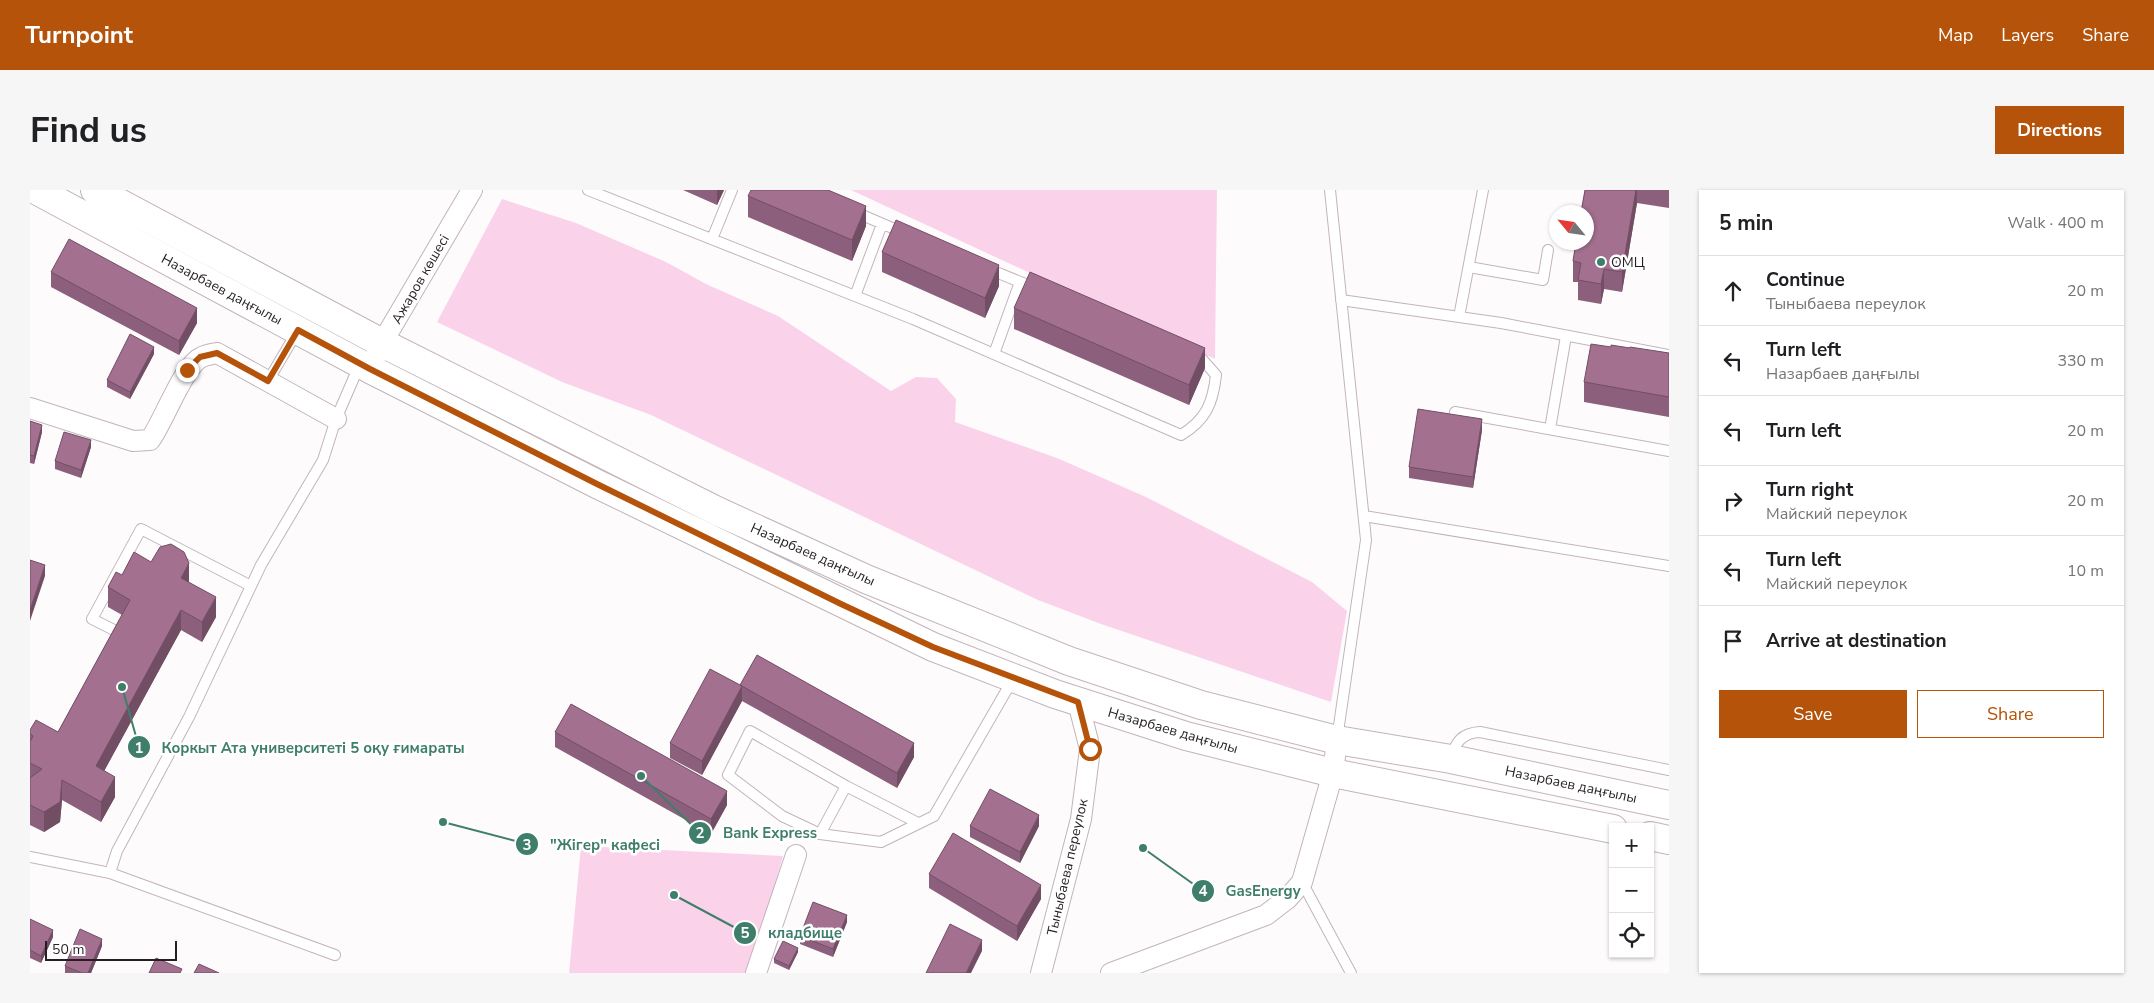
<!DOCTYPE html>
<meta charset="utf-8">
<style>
:root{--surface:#fff;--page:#f6f6f6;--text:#202124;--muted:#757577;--line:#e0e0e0;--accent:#b45309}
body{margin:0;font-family:"Nunito Sans",sans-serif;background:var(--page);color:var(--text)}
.controls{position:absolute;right:15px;bottom:15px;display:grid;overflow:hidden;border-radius:0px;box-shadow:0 1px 4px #0004}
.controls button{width:45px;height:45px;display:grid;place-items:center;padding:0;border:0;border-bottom:1px solid var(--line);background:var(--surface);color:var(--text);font:25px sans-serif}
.compass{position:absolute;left:1519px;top:15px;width:45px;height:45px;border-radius:50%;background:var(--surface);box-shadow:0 1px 4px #0004;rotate:299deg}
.scale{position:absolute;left:15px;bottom:12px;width:132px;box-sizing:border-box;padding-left:5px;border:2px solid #251f23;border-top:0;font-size:14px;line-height:18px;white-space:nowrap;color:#251f23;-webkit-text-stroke:4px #fff;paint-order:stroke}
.stop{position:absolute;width:15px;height:15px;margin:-11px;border:4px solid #b45309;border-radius:50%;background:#fff}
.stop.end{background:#b45309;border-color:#fff;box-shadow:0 1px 5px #0008}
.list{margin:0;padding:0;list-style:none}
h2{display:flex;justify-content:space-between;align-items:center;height:65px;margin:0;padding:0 20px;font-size:21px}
h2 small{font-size:16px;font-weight:400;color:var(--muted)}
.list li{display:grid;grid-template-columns:32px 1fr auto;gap:15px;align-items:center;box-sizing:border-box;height:70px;padding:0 20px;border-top:1px solid var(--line)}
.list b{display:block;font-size:19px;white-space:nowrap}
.list p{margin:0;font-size:16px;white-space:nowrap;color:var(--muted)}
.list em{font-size:16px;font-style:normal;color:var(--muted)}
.actions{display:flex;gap:10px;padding:15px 20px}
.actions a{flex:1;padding:11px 0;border:1px solid var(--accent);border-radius:0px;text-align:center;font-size:18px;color:var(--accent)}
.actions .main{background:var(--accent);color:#fff}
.icon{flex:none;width:28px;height:28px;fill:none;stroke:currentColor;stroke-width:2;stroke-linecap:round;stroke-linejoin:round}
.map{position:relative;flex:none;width:1639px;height:783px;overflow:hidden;border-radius:0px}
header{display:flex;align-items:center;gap:30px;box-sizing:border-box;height:70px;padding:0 25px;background:var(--accent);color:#fff}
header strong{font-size:24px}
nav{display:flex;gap:28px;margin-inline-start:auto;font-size:18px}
.intro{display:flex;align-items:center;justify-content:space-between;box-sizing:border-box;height:120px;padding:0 30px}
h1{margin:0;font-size:35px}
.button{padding:12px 22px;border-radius:0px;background:var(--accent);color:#fff;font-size:18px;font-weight:700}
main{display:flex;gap:30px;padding:0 30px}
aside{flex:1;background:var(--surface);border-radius:0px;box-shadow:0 1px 4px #0004}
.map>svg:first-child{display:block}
.green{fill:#fad3eb}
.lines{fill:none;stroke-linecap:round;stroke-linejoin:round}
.service-casing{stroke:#c2b4bc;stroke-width:12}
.minor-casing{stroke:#c2b4bc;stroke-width:22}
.secondary-casing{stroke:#c2b4bc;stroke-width:30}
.service{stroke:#fff;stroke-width:10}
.minor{stroke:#fff;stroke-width:20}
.secondary{stroke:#fff;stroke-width:28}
.wall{fill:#8c607c}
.shaded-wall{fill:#724e65}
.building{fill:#a37090;stroke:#724e65}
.route{stroke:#b45309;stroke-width:6}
.poi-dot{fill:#3f7e6b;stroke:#fff;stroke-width:2}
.labels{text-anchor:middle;stroke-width:5;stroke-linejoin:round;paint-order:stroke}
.poi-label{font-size:14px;fill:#251f23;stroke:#fff;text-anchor:start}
.street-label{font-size:14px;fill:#251f23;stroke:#fff}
.leader{fill:none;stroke:#3f7e6b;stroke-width:2}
.callout-dot{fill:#3f7e6b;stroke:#fff;stroke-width:2}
.mark-label{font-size:15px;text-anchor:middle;font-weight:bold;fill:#fff}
.callout-label{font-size:15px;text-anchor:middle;font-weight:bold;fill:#3f7e6b;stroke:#fff;stroke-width:5;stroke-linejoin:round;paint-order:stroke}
</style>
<header>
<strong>Turnpoint</strong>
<nav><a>Map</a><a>Layers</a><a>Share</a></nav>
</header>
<div class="intro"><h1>Find us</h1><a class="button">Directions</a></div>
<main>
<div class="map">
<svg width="1639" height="783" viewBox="0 0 1639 783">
<rect width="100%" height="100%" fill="#fefbfc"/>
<!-- green -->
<path class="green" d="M821,0h366l-2,169z
M472,9l74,24 90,39 40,22 72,32 113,75 25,-14 21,1 19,21 -1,23 102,36 89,39 166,85 35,29 -16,91 -230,-78 -63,-24 -387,-185 -89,-33 -125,-60z
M551,656l202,10 -33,117h-181z"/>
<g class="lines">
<defs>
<path id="service" d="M558,0l325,129 268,116c25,-15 32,-32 35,-60l-15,-17 -7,-3
M1300,0l36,350 -29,199
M825,22l49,21
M682,49l20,-49
M1439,77l74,13 5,-30
M956,78l49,20
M825,106l27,-72
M1311,110l160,23 168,32
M1429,127l24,-127
M964,164l26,-72
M238,191l30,-51
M1425,222l214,39
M1520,239l16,-93
M1334,326l305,50
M90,443l-28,-14 49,-90 110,57
M1421,569c4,-17 11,-26 29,-27l189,38
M888,633l-72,-37 -96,-55 -22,44 54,41 38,18 61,8 53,-26 79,-137
M790,644l26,-48
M0,667l80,16 225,82
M80,683l7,-22 72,-134 72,-152 62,-105 13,-41 23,-53
M1272,692l49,91"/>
<path id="minor" d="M340,179l12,-26 90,-153
M0,218l103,33 17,-1c14,-19 34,-76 52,-83 4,-2 10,-3 15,-4l119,66
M726,783l40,-118
M1011,783l40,-154 9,-70 -12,-47
M1081,783l155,-58 22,-17 14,-16 31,-109 4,-33"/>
<path id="secondary" d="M6,0l334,179 227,115 336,163 122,47 131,42 147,37 280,56
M65,0l287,153 335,168 149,68 203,82 132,44 136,35 114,19 218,46
M1620,646l19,4"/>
</defs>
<!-- service casing -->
<use href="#service" class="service-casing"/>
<!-- minor casing -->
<use href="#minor" class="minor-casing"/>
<!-- secondary casing -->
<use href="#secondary" class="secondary-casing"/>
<!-- service -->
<use href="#service" class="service"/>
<!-- minor -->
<use href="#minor" class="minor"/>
<!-- secondary -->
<use href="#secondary" class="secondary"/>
</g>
<!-- wall -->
<path class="wall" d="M653,0h41l-7,15z
M1555,0h84v18l-32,-5 -15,89 -18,-3 -3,15 -23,-4v-18h-5v-21z
M718,6l118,30 -14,35 -104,-44z
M852,62l117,34 -14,32 -103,-46z
M21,82l146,51 -18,32 -128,-68z
M984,118l191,60 -16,37 -175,-76z
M1581,157l19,1 39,5v64l-85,-15v-20z
M124,164l-24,45 -23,-12v-7z
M0,231l12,11 -8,32 -4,-1z
M1452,240l-9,58 -64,-10v-11z
M61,257l-10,31 -26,-9v-8z
M92,385l67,7 27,35 -14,25 -21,-12 -77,141 11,26 -14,25 -39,-22 -2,22 -16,10 -14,-7v-95l28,2 64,-117 -14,-8v-20z
M710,495l174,72 -17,31 -155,-87 -40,74 -32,-17v-15z
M525,542l172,73 -16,29 -156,-87z
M940,636h69l-19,37 -50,-26z
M899,684l112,25 -24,42 -88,-53z
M0,729l23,18 -12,26 -11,-5z
M817,732l-14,35 -33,-13v-8z
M72,756l-11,27h-26v-7z
M768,762l-9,18 -15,-7v-4z"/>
<!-- shaded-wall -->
<path class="shaded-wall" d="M687,0h7l-7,15z
M1606,0h1v13l-15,89v-20z
M836,16v20l-14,35v-21z
M969,75v21l-14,32v-20z
M1574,79v20l-3,15v-20z
M167,118v15l-18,32v-14z
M124,157v7l-24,45v-7z
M1175,158v20l-16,37v-20z
M1452,229v11l-9,58v-11z
M12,235v7l-8,32v-8z
M61,250v7l-10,31v-8z
M159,373v20l-8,-5z
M15,375v11l-15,45v-11z
M186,407v20l-14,25v-20z
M151,420v20l-85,156v-20z
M712,496v15l-40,74v-14z
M884,553v14l-17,31v-15z
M85,587v20l-14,25v-20z
M32,590v20l-2,22 -16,10v-20z
M697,601v14l-16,29v-15z
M1009,625v11l-19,37v-11z
M1011,695v14l-24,42v-15z
M817,725v7l-14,35v-8z
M23,740v7l-12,26v-7z
M72,749v7l-11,27h-3z
M952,750v11l-11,22h-5z
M768,758v4l-9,18v-4z"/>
<!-- building -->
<path class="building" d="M721,0h77l38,16 -14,34 -104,-44z
M1555,0h51l-14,82 -18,-3 -3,15 -23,-4 3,-17 -8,-2 3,-19h10v-30h-5z
M866,30l103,45 -14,33 -103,-46z
M39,49l128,69 -18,33 -128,-69z
M1000,82l175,76 -16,37 -175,-77z
M100,144l24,13 -24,45 -23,-12z
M1561,154l20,3v-2l19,3v-1l39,6v44l-85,-15z
M1388,219l64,10 -9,58 -64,-10z
M0,231l12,4 -8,31 -4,-1z
M34,242l27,8 -10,30 -26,-9z
M141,354l13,8 5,11 -8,15 35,19 -14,25 -21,-12 -85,156 19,11 -14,25 -39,-22 -2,22 -16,10 -14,-7v-27l12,-9 -12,-6v-21l3,-6 -3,-2v-4l6,-10 22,12 72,-132 -22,-13 8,-15 6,3 12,-23 17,10 9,-15z
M0,370l15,5 -15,45z
M727,465l157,88 -17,30 -157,-88z
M680,479l32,17 -40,75 -32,-18z
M541,514l156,87 -16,28 -156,-87z
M960,599l49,26 -19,37 -50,-26z
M923,643l88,52 -24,41 -88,-52z
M783,712l34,13 -14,34 -33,-13z
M0,729l23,11 -12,26 -11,-6z
M920,734l32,16 -16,33h-40z
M50,739l22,10 -14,34h-6l-17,-7z
M753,751l15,7 -9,18 -15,-7z
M126,768l26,11 -2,4h-31z
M169,774l20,9h-25z"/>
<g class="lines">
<!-- route -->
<path class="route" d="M157,180l13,-13 17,-4 51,28 30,-51 72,39 227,115 244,120 92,43 145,55 12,47"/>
</g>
<!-- markers -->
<circle class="poi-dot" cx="1571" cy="72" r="5"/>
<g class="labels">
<!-- poi labels -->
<g class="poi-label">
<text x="1581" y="77">ОМЦ</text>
</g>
<!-- street labels -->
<g class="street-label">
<text transform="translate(390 89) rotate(-60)" y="5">Ажаров көшесі</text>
<text transform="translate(192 99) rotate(28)" y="5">Назарбаев даңғылы</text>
<text transform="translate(783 364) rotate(24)" y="5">Назарбаев даңғылы</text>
<text transform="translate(1143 540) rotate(16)" y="5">Назарбаев даңғылы</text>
<text transform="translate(1541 594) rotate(12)" y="5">Назарбаев даңғылы</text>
<text transform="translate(1037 677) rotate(-77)" y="5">Тыныбаева переулок</text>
</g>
</g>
<!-- callouts -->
<path class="leader" d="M92 497L109 557M611 586L670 643M413 632L497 654M1113 658L1173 701M644 705L715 743"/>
<g class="callout-dot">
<circle cx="92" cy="497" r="5"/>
<circle cx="611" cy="586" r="5"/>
<circle cx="413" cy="632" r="5"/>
<circle cx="1113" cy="658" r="5"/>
<circle cx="644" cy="705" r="5"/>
<circle cx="109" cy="557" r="12"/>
<circle cx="670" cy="643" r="12"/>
<circle cx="497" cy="654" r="12"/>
<circle cx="1173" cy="701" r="12"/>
<circle cx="715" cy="743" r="12"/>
</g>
<g class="mark-label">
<text x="109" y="563">1</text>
<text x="670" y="648">2</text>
<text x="497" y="660">3</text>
<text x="1173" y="706">4</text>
<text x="715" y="748">5</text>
</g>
<g class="callout-label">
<text x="283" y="563">Коркыт Ата университеті 5 оқу ғимараты</text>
<text x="740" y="648">Bank Express</text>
<text x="575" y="660">"Жігер" кафесі</text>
<text x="1233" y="706">GasEnergy</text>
<text x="775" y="748">кладбище</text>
</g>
</svg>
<div class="controls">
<button>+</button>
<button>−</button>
<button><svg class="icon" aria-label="locate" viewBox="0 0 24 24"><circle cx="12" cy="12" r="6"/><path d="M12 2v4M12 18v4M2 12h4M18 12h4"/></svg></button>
</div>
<svg class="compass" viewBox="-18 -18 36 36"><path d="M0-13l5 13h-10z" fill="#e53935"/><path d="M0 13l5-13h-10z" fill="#757577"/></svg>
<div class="scale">50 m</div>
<div class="stop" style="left:1060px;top:559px"></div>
<div class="stop end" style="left:157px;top:180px"></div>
</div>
<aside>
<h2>5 min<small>Walk · 400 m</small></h2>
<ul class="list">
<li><svg class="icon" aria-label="ahead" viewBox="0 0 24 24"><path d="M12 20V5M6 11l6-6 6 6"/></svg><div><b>Continue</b><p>Тыныбаева переулок</p></div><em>20 m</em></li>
<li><svg class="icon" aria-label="left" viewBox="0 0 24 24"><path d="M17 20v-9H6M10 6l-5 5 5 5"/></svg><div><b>Turn left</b><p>Назарбаев даңғылы</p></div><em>330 m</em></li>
<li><svg class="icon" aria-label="left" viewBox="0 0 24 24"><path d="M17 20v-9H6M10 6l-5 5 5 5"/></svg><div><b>Turn left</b></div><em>20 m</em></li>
<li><svg class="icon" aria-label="right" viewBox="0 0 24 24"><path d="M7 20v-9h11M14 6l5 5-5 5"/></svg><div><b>Turn right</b><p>Майский переулок</p></div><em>20 m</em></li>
<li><svg class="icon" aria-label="left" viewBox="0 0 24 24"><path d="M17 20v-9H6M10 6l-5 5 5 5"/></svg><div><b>Turn left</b><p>Майский переулок</p></div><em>10 m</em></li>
<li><svg class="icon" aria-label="arrive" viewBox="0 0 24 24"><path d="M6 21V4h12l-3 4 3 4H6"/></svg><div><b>Arrive at destination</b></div></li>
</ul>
<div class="actions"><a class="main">Save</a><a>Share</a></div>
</aside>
</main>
